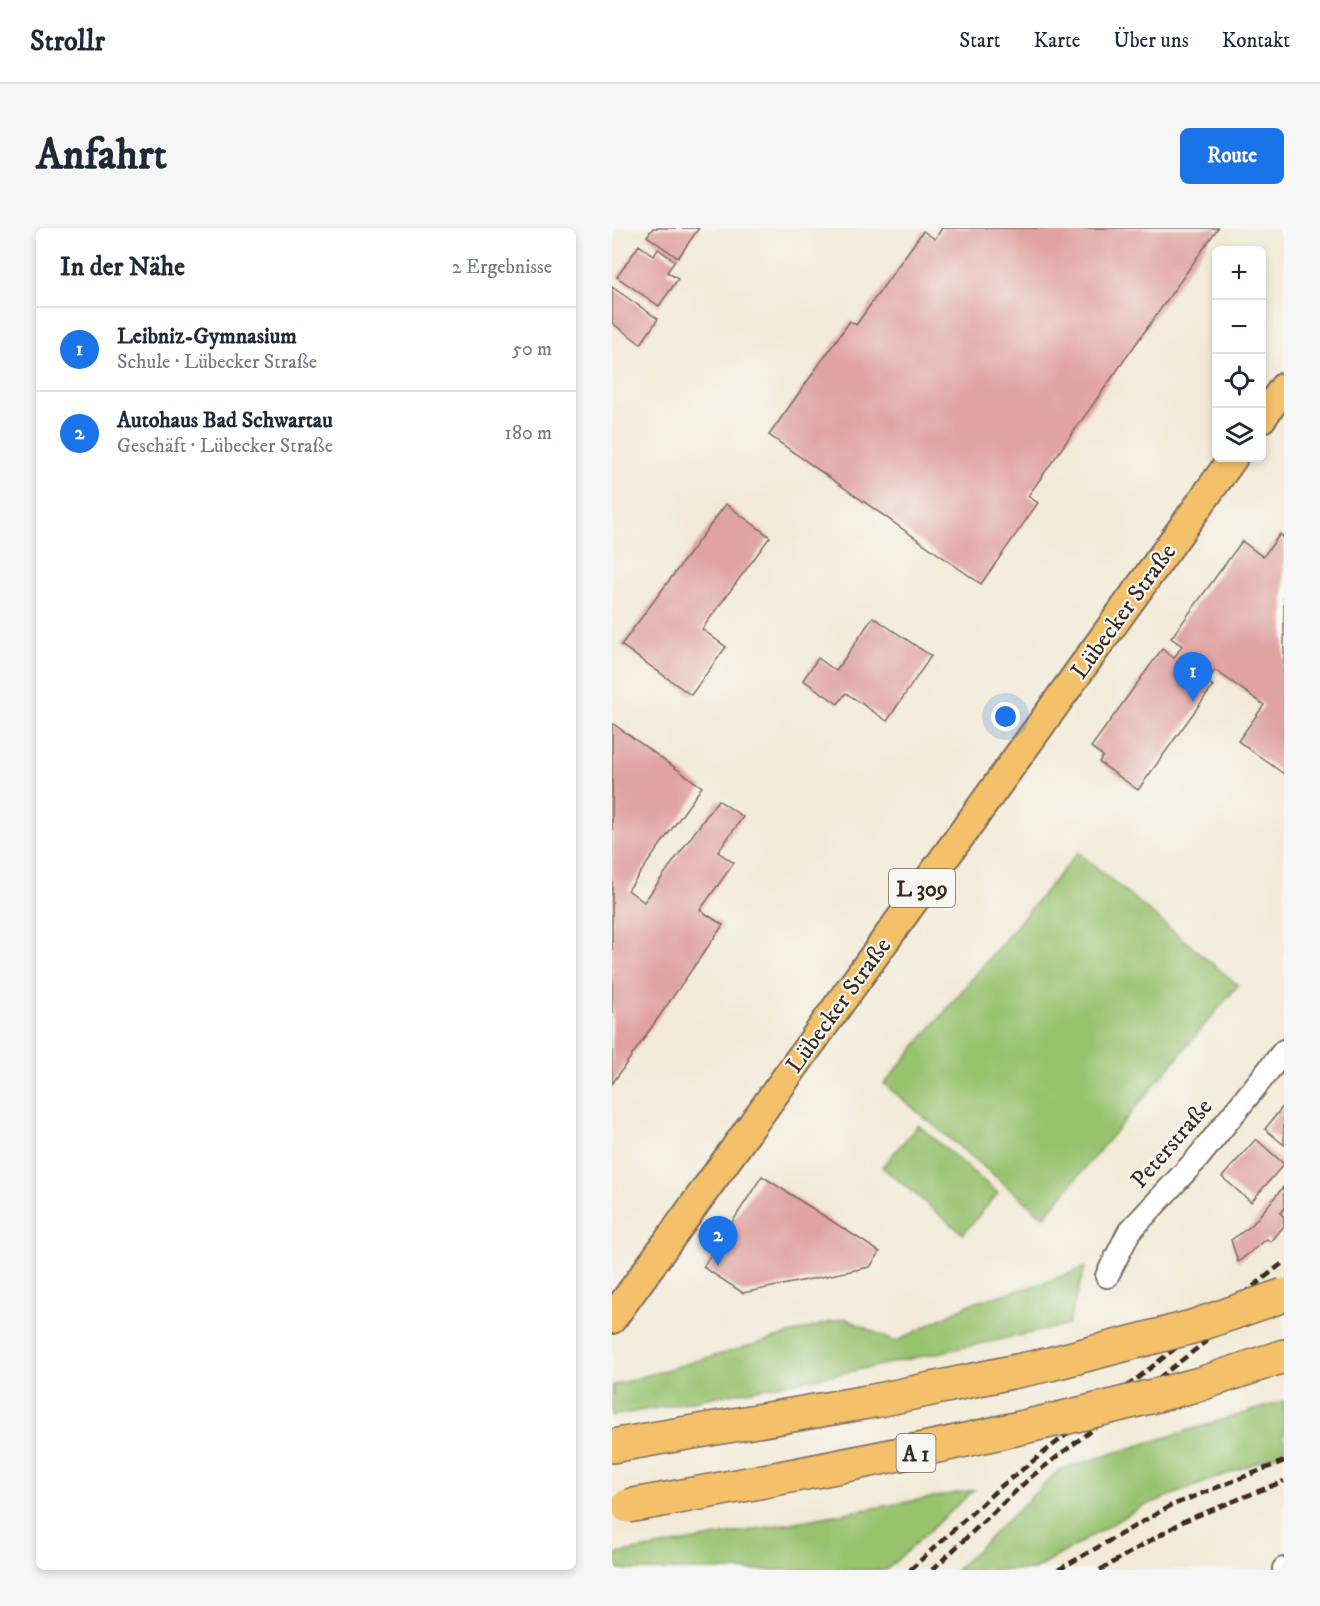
<!DOCTYPE html>
<html lang="de">
<meta charset="utf-8">
<style>
:root{--surface:#fff;--page:#f6f6f7;--text:#1f2937;--muted:#747a83;--line:#e0e1e3;--accent:#1a73e8}
body{margin:0;font-family:"IM FELL DW Pica",serif;background:var(--page);color:var(--text)}
.controls{position:absolute;right:18px;top:18px;display:grid;overflow:hidden;border-radius:9px;box-shadow:0 3px 9px #0003}
.controls button{width:54px;height:54px;display:grid;place-items:center;padding:0;border:0;border-bottom:2px solid var(--line);background:var(--surface);color:var(--text);font:30px sans-serif}
.you{position:absolute;left:394px;top:489px;width:21px;height:21px;margin:-15px;border:4px solid #fff;border-radius:50%;background:#1a73e8;box-shadow:0 0 0 9px #1a73e833}
.badge{display:grid;place-items:center;width:39px;height:39px;border-radius:50%;background:var(--accent);color:#fff;font-size:20px;font-weight:700}
.pin{position:absolute;translate:-50% -50px;filter:drop-shadow(0 2px 3px #0008)}
.pin::after{content:'';position:absolute;top:32px;width:21px;height:18px;background:inherit;clip-path:polygon(0 0,100% 0,50% 100%)}
.list{margin:0;padding:0;list-style:none}
h2{display:flex;justify-content:space-between;align-items:center;height:78px;margin:0;padding:0 24px;font-size:26px}
h2 small{font-size:20px;font-weight:400;color:var(--muted)}
.list li{display:grid;grid-template-columns:39px 1fr auto;gap:18px;align-items:center;box-sizing:border-box;height:84px;padding:0 24px;border-top:2px solid var(--line)}
.list b{display:block;font-size:22px;white-space:nowrap}
.list p{margin:0;font-size:20px;white-space:nowrap;color:var(--muted)}
.list em{font-size:20px;font-style:normal;color:var(--muted)}
.icon{flex:none;width:33px;height:33px;fill:none;stroke:currentColor;stroke-width:2;stroke-linecap:round;stroke-linejoin:round}
.map{position:relative;flex:none;width:672px;height:1342px;overflow:hidden;border-radius:9px}
header{display:flex;align-items:center;gap:36px;box-sizing:border-box;height:84px;padding:0 30px;background:var(--surface);border-bottom:2px solid var(--line)}
header strong{font-size:28px}
nav{display:flex;gap:33px;margin-inline-start:auto;font-size:21px}
.intro{display:flex;align-items:center;justify-content:space-between;box-sizing:border-box;height:144px;padding:0 36px}
h1{margin:0;font-size:42px}
.button{padding:15px 27px;border-radius:9px;background:var(--accent);color:#fff;font-size:21px;font-weight:700}
main{display:flex;gap:36px;padding:0 36px}
aside{flex:1;background:var(--surface);border-radius:9px;box-shadow:0 3px 9px #0003}
.map>svg:first-child{display:block}
.green{fill:#97c26e;stroke:#697646;stroke-width:1.5}
.building{fill:#e0a3a0}
.lines{fill:none;stroke-linecap:round;stroke-linejoin:round}
.minor-casing{stroke:#7b6d5e;stroke-width:26}
.major-casing{stroke:#7b6d5e;stroke-width:32}
.highway-casing{stroke:#7b6d5e;stroke-width:36}
.minor{stroke:#fff;stroke-width:22}
.major{stroke:#f4c16a;stroke-width:28}
.highway{stroke:#f4c16a;stroke-width:33}
.rail{stroke:#3b2a1e;stroke-width:4.5;stroke-dasharray:9 4.5;stroke-linecap:butt}
.highway-bridge-casing{stroke:#7b6d5e;stroke-width:36;stroke-linecap:butt}
.highway-bridge{stroke:#f4c16a;stroke-width:33}
.labels{text-anchor:middle;stroke-width:4.5;stroke-linejoin:round;paint-order:stroke}
.shield{fill:#f6f6f2;stroke:#73675e;stroke-width:1.5}
.shield-label{font-size:22px;font-weight:bold;fill:#3b2a1e}
.street-label{font-size:24px;fill:#3b2a1e;stroke:#f6f6f2}
</style>
<header>
<strong>Strollr</strong>
<nav><a>Start</a><a>Karte</a><a>Über uns</a><a>Kontakt</a></nav>
</header>
<div class="intro"><h1>Anfahrt</h1><a class="button">Route</a></div>
<main>
<aside>
<h2>In der Nähe<small>2 Ergebnisse</small></h2>
<ul class="list">
<li><span class="badge">1</span><div><b>Leibniz-Gymnasium</b><p>Schule · Lübecker Straße</p></div><em>50 m</em></li>
<li><span class="badge">2</span><div><b>Autohaus Bad Schwartau</b><p>Geschäft · Lübecker Straße</p></div><em>180 m</em></li>
</ul>
</aside>
<div class="map">
<svg width="672" height="1342" viewBox="0 0 672 1342">
<rect width="100%" height="100%" fill="#f6f6f2"/>
<filter id="ink" filterUnits="userSpaceOnUse"><feTurbulence type="fractalNoise" baseFrequency=".0167" numOctaves="2"/><feDisplacementMap in="SourceGraphic" scale="12" xChannelSelector="R" yChannelSelector="G"/><feConvolveMatrix kernelMatrix="1 2 1 2 8 2 1 2 1" color-interpolation-filters="sRGB"/></filter>
<filter id="wash" filterUnits="userSpaceOnUse"><feTurbulence type="fractalNoise" baseFrequency=".008" numOctaves="4" result="noise"/><feDisplacementMap in="SourceGraphic" scale="24" xChannelSelector="R" yChannelSelector="G"/><feGaussianBlur stdDeviation="1.35" result="paint"/><feColorMatrix in="noise" values="0 0 0 0 0 0 0 0 0 0 0 0 0 0 0 0 0 1.4 0 .05"/><feComposite in="paint" operator="in"/></filter>
<g filter="url(#wash)">
<rect width="100%" height="100%" fill="#f2ead6"/>
<!-- green -->
<path class="green" d="M466,624l160,133 -194,232 -160,-133z
M306,897l80,68 -35,41 -81,-67z
M473,1039l-17,58 -210,45 -246,46 1,-31 232,-67 50,24 77,-39 72,-20z
M672,1173v51l-143,55 -107,63h-78l103,-100z
M362,1262l-88,80h-274v-15z"/>
<g id="blocks">
<!-- building -->
<path class="building" d="M41,0h46l-21,30 -31,-22z
M330,0h276l-190,268 10,7 -57,81 -212,-149 81,-114 6,4 67,-94 12,8z
M27,17l15,11 4,-7 17,12 -8,11 11,7 -19,27 -42,-29z
M0,59l46,32 -17,25 -29,-21z
M114,276l44,33 -68,92 24,18 -35,48 -70,-50z
M668,306l4,4v236l-46,-33 26,-36 -49,-35 -8,11 6,5 -75,104 -39,-28 4,-6 -12,-9 71,-98 12,9 8,-12 -11,-8 71,-97 21,16z
M261,389l58,39 -44,65 -41,-28 -8,11 -35,-24 15,-22 18,13z
M0,495l90,64 -74,103 16,12 74,-102 25,17 -25,35 16,11 -34,47 23,15 -111,159z
M672,877v40l-19,-16z
M644,911l28,25 -33,38 -29,-25z
M150,948l118,76 -10,15 -127,26 -40,-26z
M672,958v23l-4,4 4,4v9l-13,16 -4,-3 -29,23 -7,-22 20,-14z"/>
</g>
</g>
<g filter="url(#ink)">
<use href="#blocks" fill-opacity="0" stroke="#7b6d5e" stroke-width="1.5"/>
<g class="lines">
<defs>
<path id="minor" d="M495,1048l22,-44 68,-73 87,-108
M672,1342v-1"/>
<path id="major" d="M650,190l22,-31
M0,1091l621,-861"/>
<path id="highway" d="M588,1156l84,-28
M0,1218l267,-46"/>
</defs>
<!-- minor casing -->
<use href="#minor" class="minor-casing"/>
<!-- major casing -->
<use href="#major" class="major-casing"/>
<!-- highway casing -->
<use href="#highway" class="highway-casing"/>
<!-- minor -->
<use href="#minor" class="minor"/>
<!-- major -->
<use href="#major" class="major"/>
<!-- highway -->
<use href="#highway" class="highway"/>
<!-- rail -->
<path class="rail" d="M298,1342l89,-82 285,-226
M320,1342l99,-93 253,-196
M446,1342l112,-64 114,-45
M488,1342l84,-49 100,-40"/>
<defs>
<path id="highway-bridge" d="M267,1172l171,-36 142,-37 92,-32
M16,1278c192,-34 383,-72 572,-122"/>
</defs>
<!-- highway-bridge casing -->
<use href="#highway-bridge" class="highway-bridge-casing"/>
<!-- highway-bridge -->
<use href="#highway-bridge" class="highway-bridge"/>
</g>
</g>
<g class="labels">
<!-- shield labels -->
<g class="shield">
<rect x="277" y="641" width="66" height="38" rx="4.5"/>
<rect x="284.5" y="1206" width="39" height="38" rx="4.5"/>
</g>
<g class="shield-label">
<text x="310" y="668">L 309</text>
<text x="304" y="1233">A 1</text>
</g>
<!-- street labels -->
<g class="street-label">
<text transform="translate(511 383) rotate(-54)" y="8">Lübecker Straße</text>
<text transform="translate(226 777) rotate(-54)" y="8">Lübecker Straße</text>
<text transform="translate(559 915) rotate(-49)" y="8">Peterstraße</text>
</g>
</g>
</svg>
<div class="controls">
<button>+</button>
<button>−</button>
<button><svg class="icon" aria-label="locate" viewBox="0 0 24 24"><circle cx="12" cy="12" r="6"/><path d="M12 2v4M12 18v4M2 12h4M18 12h4"/></svg></button>
<button><svg class="icon" aria-label="layers" viewBox="0 0 24 24"><path d="M12 4l9 5-9 5-9-5zM3 14l9 5 9-5"/></svg></button>
</div>
<div class="you"></div>
<div class="pin badge" style="left:581px;top:474px">1</div>
<div class="pin badge" style="left:106px;top:1038px">2</div>
</div>
</main>
